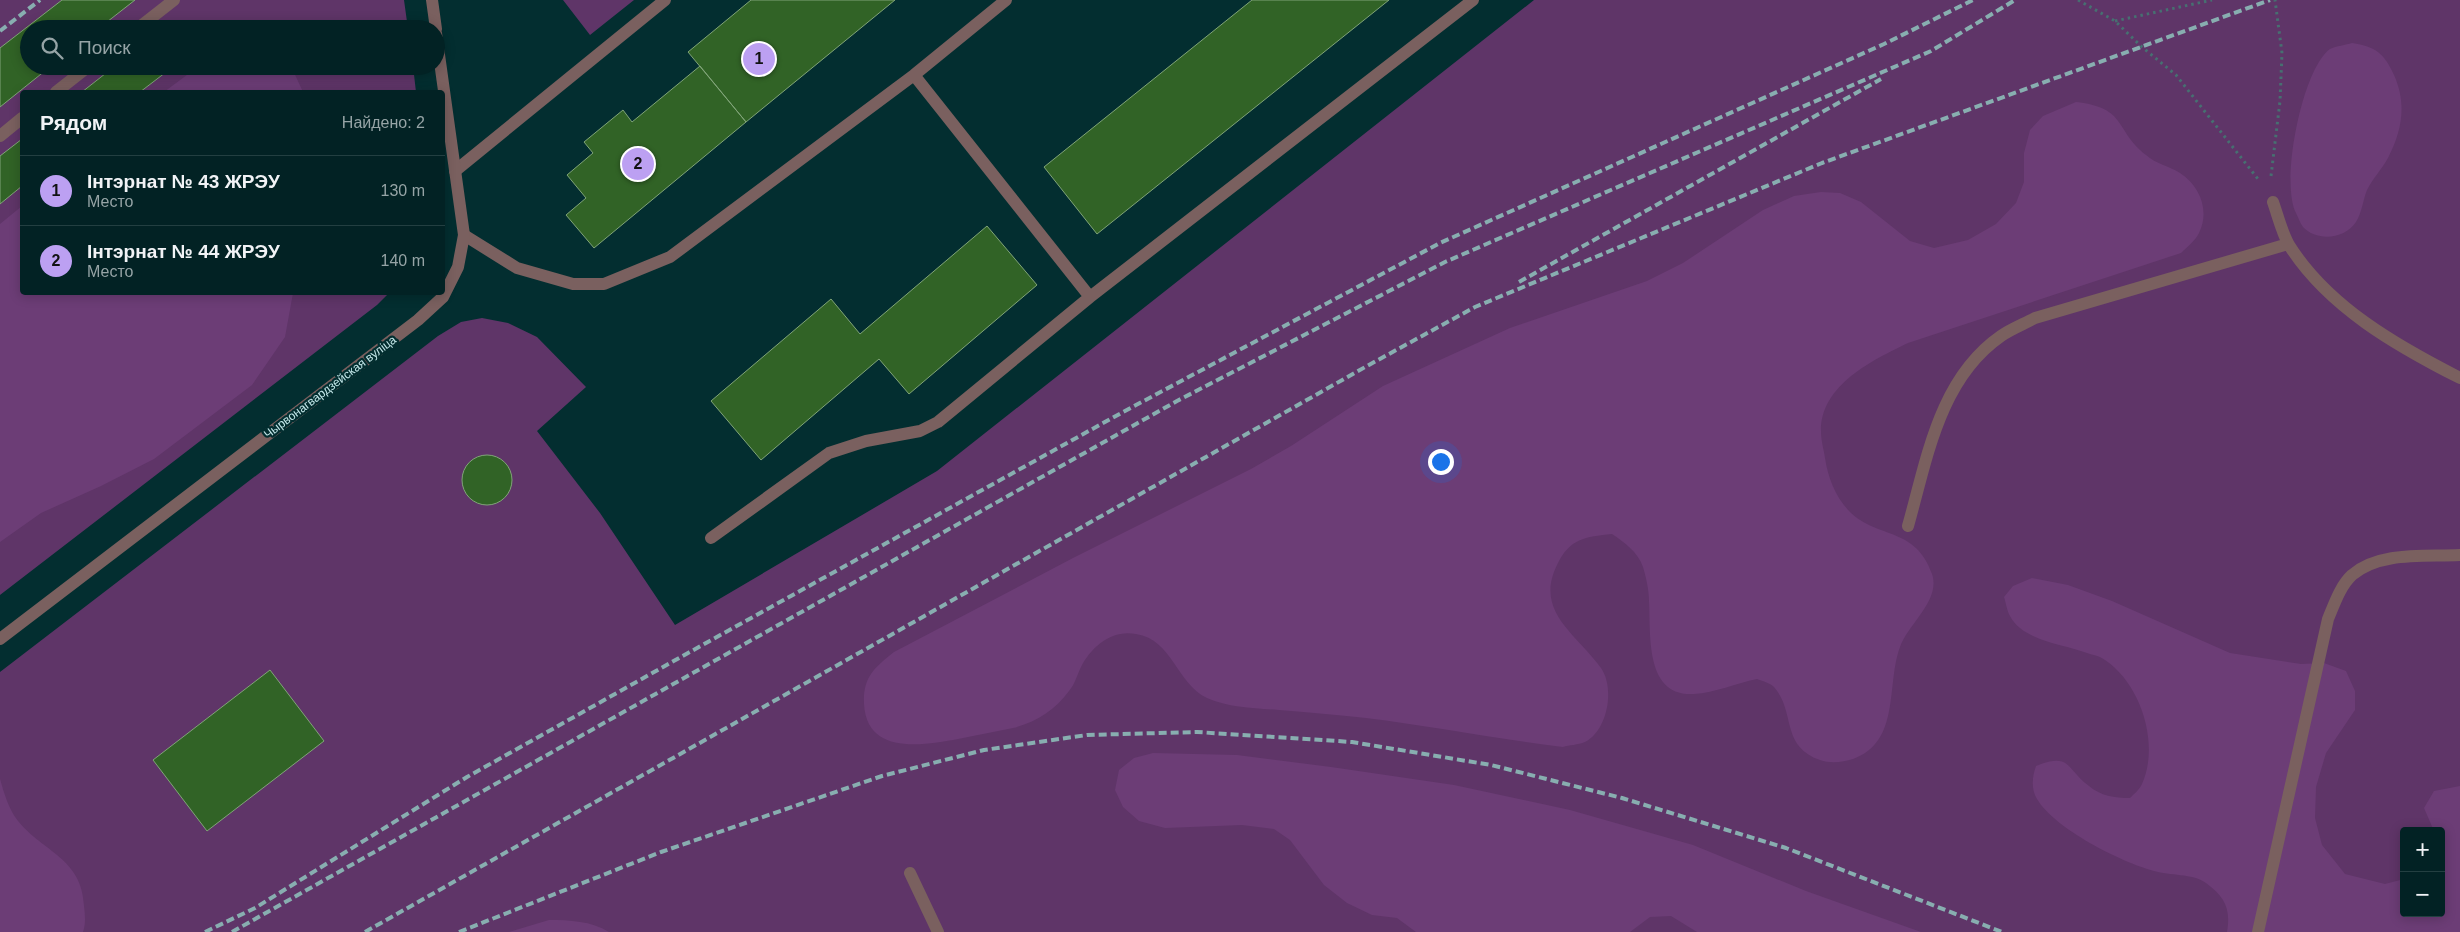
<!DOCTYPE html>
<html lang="ru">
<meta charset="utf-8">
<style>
:root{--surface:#022224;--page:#102f31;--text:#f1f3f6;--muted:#96a4a6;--line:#233f41;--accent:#bca0f2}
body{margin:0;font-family:Arial,sans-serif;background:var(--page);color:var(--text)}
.controls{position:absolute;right:15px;bottom:15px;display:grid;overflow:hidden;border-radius:5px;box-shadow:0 2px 12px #0003}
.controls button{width:45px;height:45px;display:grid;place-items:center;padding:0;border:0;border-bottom:1px solid var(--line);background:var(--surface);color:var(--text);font:25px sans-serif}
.you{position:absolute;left:1440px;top:461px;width:18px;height:18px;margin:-12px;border:4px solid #fff;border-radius:50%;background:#1a73e8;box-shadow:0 0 0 8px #1a73e833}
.badge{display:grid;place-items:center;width:32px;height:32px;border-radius:50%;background:var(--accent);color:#111;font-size:16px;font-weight:700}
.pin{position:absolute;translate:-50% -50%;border:2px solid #fff;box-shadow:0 1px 5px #0006}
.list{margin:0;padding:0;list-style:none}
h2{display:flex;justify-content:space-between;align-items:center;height:65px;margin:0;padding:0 20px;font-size:21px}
h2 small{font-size:16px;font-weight:400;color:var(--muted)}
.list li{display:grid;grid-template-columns:32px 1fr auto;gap:15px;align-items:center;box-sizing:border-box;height:70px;padding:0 20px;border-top:1px solid var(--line)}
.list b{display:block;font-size:19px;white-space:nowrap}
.list p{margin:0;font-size:16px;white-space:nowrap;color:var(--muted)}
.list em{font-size:16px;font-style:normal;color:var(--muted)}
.icon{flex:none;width:28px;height:28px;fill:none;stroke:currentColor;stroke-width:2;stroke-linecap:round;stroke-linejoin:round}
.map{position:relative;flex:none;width:2460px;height:932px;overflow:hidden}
.search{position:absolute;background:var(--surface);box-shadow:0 2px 12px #0003;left:20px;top:20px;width:425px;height:55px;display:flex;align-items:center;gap:12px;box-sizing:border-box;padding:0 18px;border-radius:28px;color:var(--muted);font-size:19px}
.panel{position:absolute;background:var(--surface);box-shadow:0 2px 12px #0003;left:20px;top:90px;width:425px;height:205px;border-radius:5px}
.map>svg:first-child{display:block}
.green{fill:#5f3568;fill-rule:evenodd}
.forest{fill:#6c3d76}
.building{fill:#316326;stroke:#80a478}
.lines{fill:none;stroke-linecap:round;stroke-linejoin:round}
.path{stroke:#476f71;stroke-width:3;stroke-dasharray:2.5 4;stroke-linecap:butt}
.lane{stroke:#7a605f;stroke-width:12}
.street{stroke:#7a605f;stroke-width:12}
.rail{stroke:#88aeb0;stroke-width:4;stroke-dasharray:8 4;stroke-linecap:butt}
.labels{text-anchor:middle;stroke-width:4.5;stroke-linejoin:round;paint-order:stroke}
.street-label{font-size:12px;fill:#c3e7e9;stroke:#032e30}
</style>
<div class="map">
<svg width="2460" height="932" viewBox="0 0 2460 932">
<rect width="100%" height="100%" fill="#032e30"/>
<!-- green -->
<path class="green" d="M0,0h404l4,29h-379v37h384l3,26h-394v200l367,1 -12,12 -377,290z
M563,0h71l-44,35z
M1534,0h926v932h-2460v-260l438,-336 23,-14 21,-4 26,5 29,14 49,50 -49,44 63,82 75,112 262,-154zM2404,831h37v82h-37z"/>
<!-- forest -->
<path class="forest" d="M2352,43c24,4 32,10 42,32 13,29 8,56 -6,83 -6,11 -15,20 -21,32 -4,10 -5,22 -11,32 -11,17 -39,20 -53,5 -3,-4 -5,-10 -7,-14 -16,-30 6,-144 34,-164 6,-3 16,-4 22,-6z
M199,66h92l12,26h-139z
M2076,102c52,6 38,28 70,53 10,9 23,11 34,18 20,13 30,38 19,60 -4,8 -12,14 -18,20l-273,90c-35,17 -88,42 -87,89 0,9 3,18 4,26 3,20 11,40 25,54 28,27 66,15 82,62 9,26 -24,50 -32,73 -14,37 1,95 -47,112 -10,3 -22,5 -33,1 -40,-14 -24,-48 -46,-73 -4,-4 -12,-6 -17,-8 -21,4 -42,14 -63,15 -50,3 -43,-61 -45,-93 0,-11 -3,-24 -6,-34 -5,-15 -19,-25 -31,-33 -27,3 -42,4 -55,31 -23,47 20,69 44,103 14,20 7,62 -16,74 -7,3 -16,3 -22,5 -66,-8 -132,-21 -197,-29 -29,-3 -58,-6 -87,-8 -23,-2 -50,-2 -72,-12 -31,-15 -34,-58 -71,-64 -24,-5 -45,13 -55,33 -4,8 -6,17 -12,24 -14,19 -32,31 -56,37 -18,4 -37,7 -55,11 -34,6 -91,17 -94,-35 -1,-27 10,-36 30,-52l179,-94 178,-89 40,-23 92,-60 127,-58 137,-47 36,-18 80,-53 31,-14 27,-4 19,1 21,9 49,39 24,7 34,-8 28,-16 20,-21 8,-21v-29l6,-23 13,-14z
M22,206v86l271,1 -8,44 -33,48 -98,74 -53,27 -60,27 -41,29v-318z
M2032,578l36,7 44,16 118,52 71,11 23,-1 22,8 9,20v19l-29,43 -10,34 -1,31 7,27 23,29 40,10 19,-5v34h37v-82h-7l-10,-23 10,-17 26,-5v146h-233c4,-23 -2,-35 -21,-49 -14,-10 -36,-7 -52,-12 -33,-9 -99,-42 -117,-72 -6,-10 -5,-22 -1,-33 35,-14 30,3 53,20 12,10 25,12 41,12 4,-4 10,-9 12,-14 18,-40 -1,-100 -37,-124 -5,-4 -12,-5 -18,-7 -24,-9 -64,-12 -77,-37 -3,-5 -4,-13 -6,-19l9,-11z
M1153,753l84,2 94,12 123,18 116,25 123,35 113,46 115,41h-224l-26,-16 -21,1 -20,15h-214l-19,-14 -25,-3 -25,-12 -23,-18 -34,-45 -16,-11 -32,-4 -77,3 -26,-7 -16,-14 -8,-17 4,-20 15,-12z
M0,779c4,14 9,31 18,42 25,31 64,37 66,85 1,9 2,17 -1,26h-83z
M549,920c21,0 42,1 60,12h-100z"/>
<!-- building -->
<path class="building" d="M62,0h73l-37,29h-69v37h22l-51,41v-59z
M751,0h144l-149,122 -58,-70z
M1252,0h137l-292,234 -53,-67z
M115,66h59l-34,26h-58z
M700,66l46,56 -152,126 -28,-33 20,-17 -19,-23 26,-22 -9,-11 39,-32 9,12z
M22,139v47l-22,18v-48z
M987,226l50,59 -128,109 -30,-35 -118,101 -50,-59 120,-102 29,35z
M462 480a25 25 0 1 1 50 0a25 25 0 1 1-50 0Z
M270,670l54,71 -117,90 -54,-71z"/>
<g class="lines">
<!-- path -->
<path class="path" d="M2078,0l37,21 27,26 34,28 82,104
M2115,21l97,-21
M2271,176l9,-75 2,-48 -7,-53"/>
<!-- lane -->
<path class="lane" d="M137,29l37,-29
M914,75l176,222
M56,92l33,-26
M0,136l22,-18
M455,171l210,-171
M2273,202c5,14 9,31 16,43 39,62 108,101 171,133
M464,235l53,33 56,16h31l66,-27 244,-182 92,-75
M1908,526c19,-67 31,-147 93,-190 10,-7 23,-12 34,-18l253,-74
M711,538l118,-85 37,-12 54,-10 18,-9 152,-125 383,-297
M910,873l28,59
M2258,932l70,-313c6,-14 12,-33 24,-44 28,-24 74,-18 108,-20"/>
<!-- street -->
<path class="street" d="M432,0l4,29
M0,639l418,-319 25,-23 15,-30 6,-32 -28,-202"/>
<!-- rail -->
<path class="rail" d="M0,31l40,-31
M1519,282l362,-203
M205,932l50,-24 212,-131 221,-124 435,-241 317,-169 444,-199 89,-44
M232,932l945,-531 268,-139 486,-211 84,-51
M365,932l1002,-566 108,-59 347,-144 448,-163
M459,932l202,-80 221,-76 102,-26 103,-15 110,-3 155,10 139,23 131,33 164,50 216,84"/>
</g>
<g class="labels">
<!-- street labels -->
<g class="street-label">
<text transform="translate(330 387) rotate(-37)" y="4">Чырвонагвардзейская вуліца</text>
</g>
</g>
</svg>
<div class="controls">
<button>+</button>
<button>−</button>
</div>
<div class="you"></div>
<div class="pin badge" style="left:759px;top:59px">1</div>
<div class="pin badge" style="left:638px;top:164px">2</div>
<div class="search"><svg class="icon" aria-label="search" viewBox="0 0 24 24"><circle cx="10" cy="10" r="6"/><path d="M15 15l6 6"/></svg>Поиск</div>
<section class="panel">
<h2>Рядом<small>Найдено: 2</small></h2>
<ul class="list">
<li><span class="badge">1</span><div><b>Інтэрнат № 43 ЖРЭУ</b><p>Место</p></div><em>130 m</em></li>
<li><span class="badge">2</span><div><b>Інтэрнат № 44 ЖРЭУ</b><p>Место</p></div><em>140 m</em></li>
</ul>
</section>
</div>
